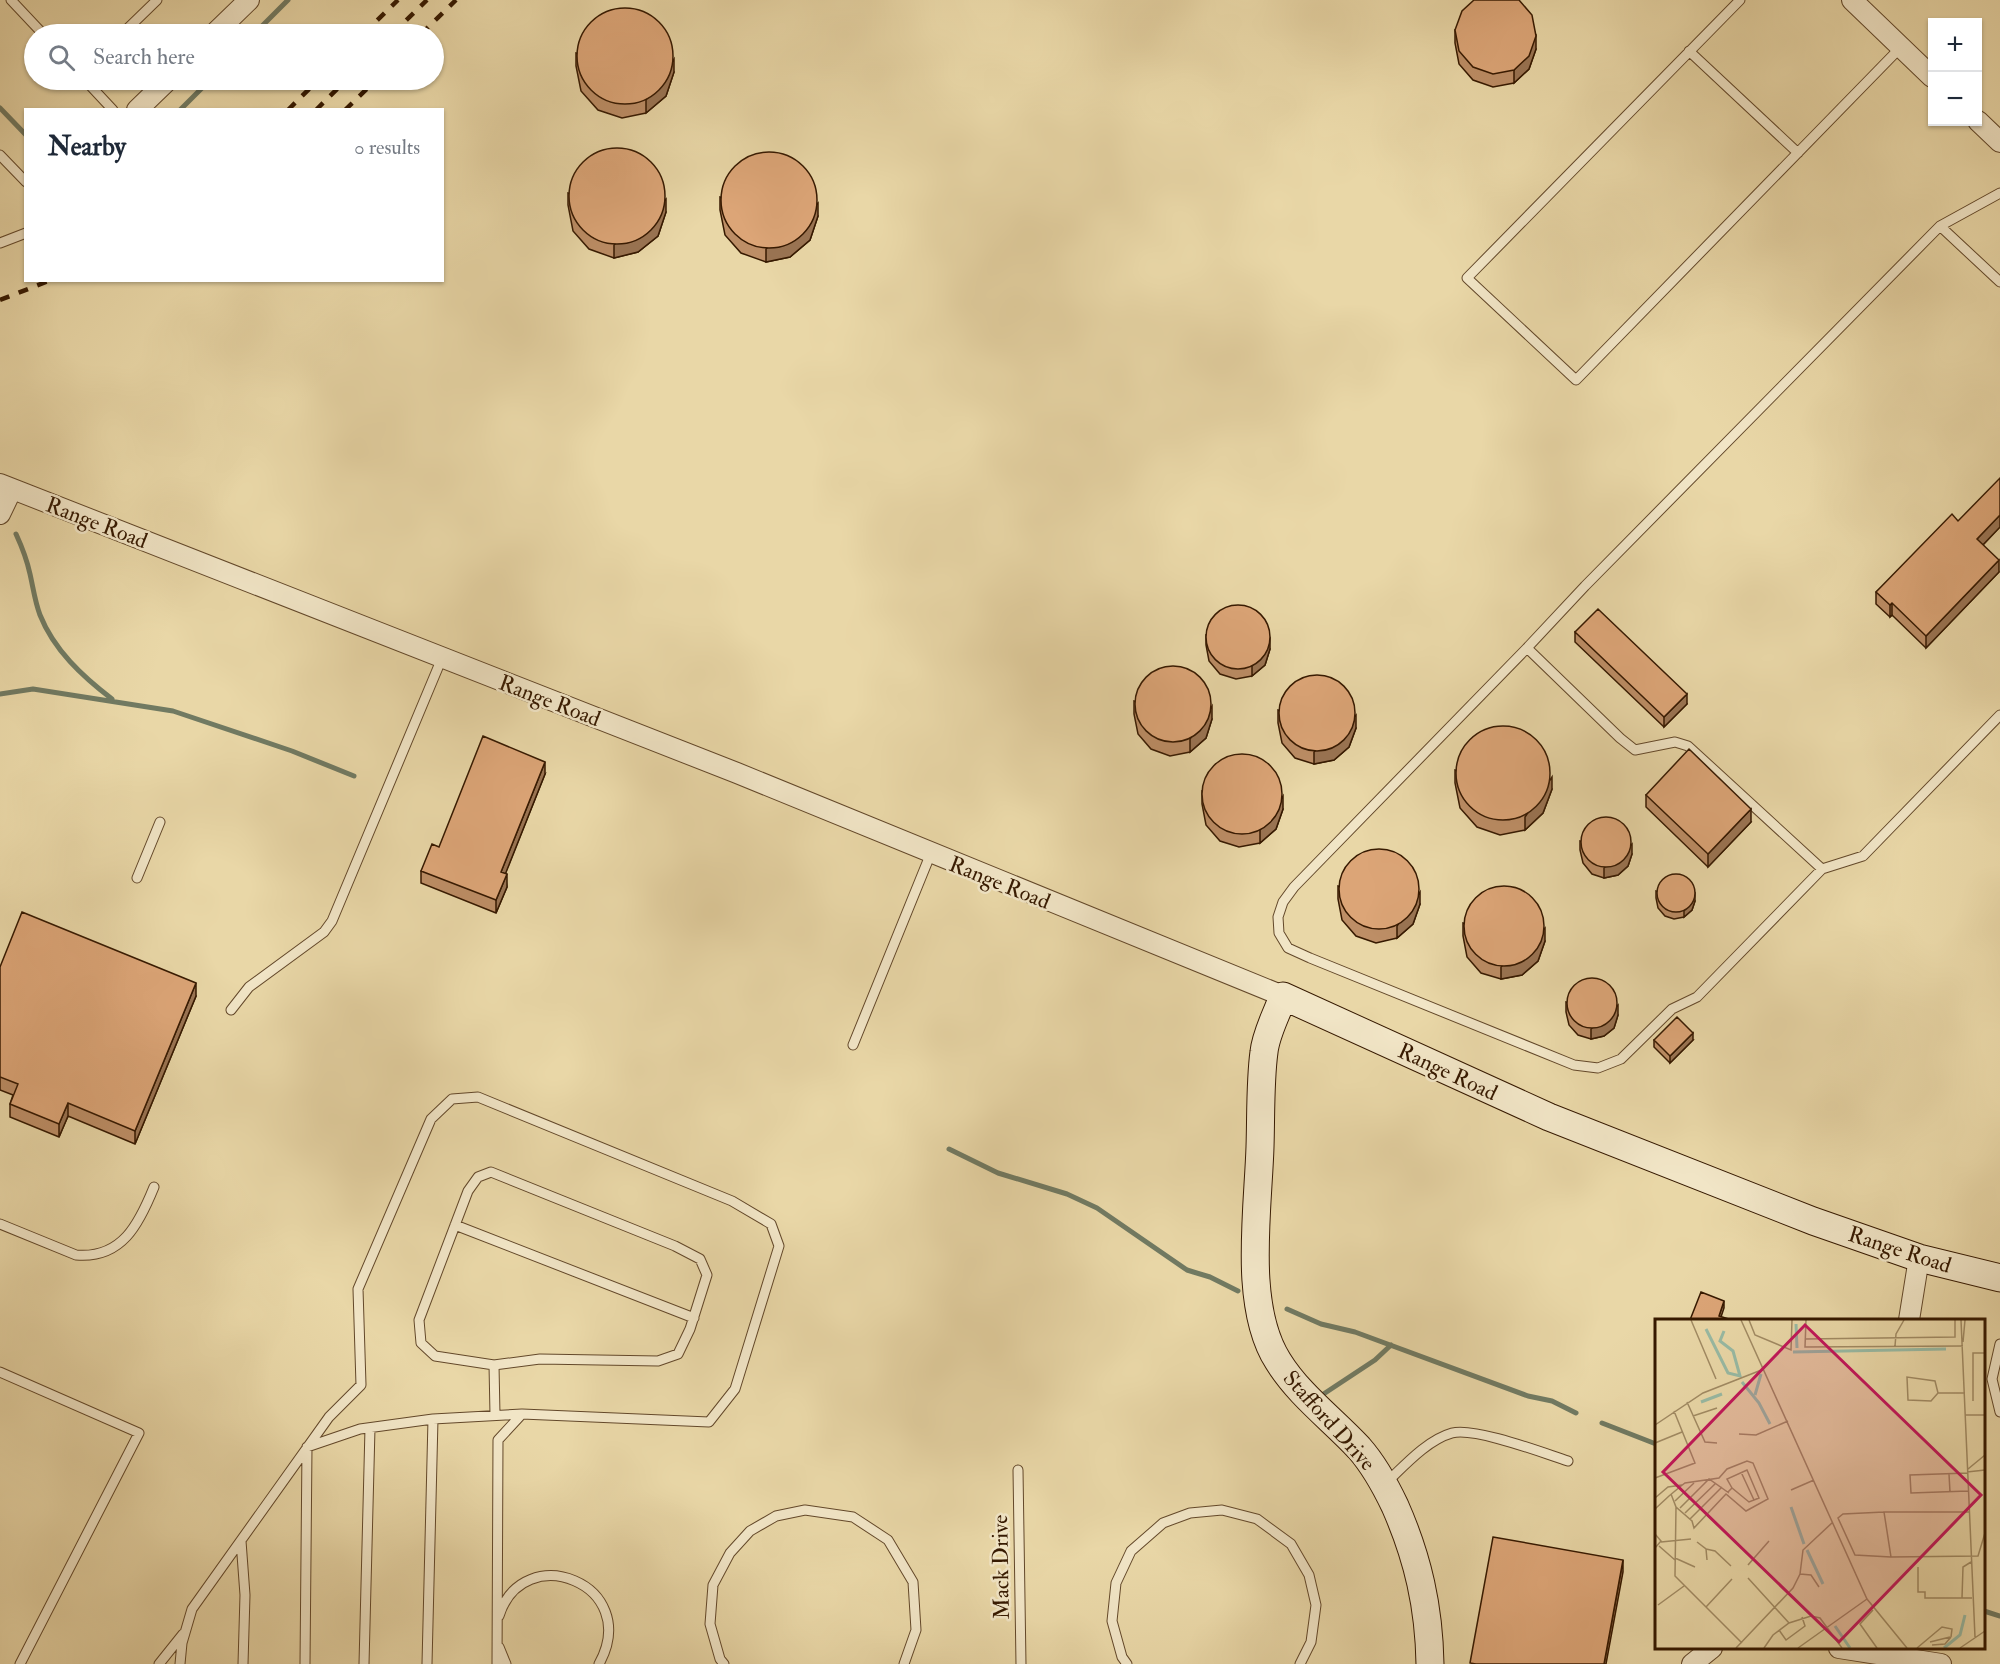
<!DOCTYPE html>
<meta charset="utf-8">
<style>
:root{--surface:#fff;--page:#f6f6f7;--text:#1f2937;--muted:#747a83;--line:#e0e1e3}
body{margin:0;font-family:"IM FELL Double Pica",serif;background:var(--page);color:var(--text)}
.controls{position:absolute;right:18px;top:18px;display:grid;overflow:hidden;border-radius:0px;box-shadow:0 2px 4px #0004}
.controls button{width:54px;height:54px;display:grid;place-items:center;padding:0;border:0;border-bottom:2px solid var(--line);background:var(--surface);color:var(--text);font:30px sans-serif}
.list{margin:0;padding:0;list-style:none}
h2{display:flex;justify-content:space-between;align-items:center;height:78px;margin:0;padding:0 24px;font-size:26px}
h2 small{font-size:20px;font-weight:400;color:var(--muted)}
.icon{flex:none;width:33px;height:33px;fill:none;stroke:currentColor;stroke-width:2;stroke-linecap:round;stroke-linejoin:round}
.map{position:relative;flex:none;width:2000px;height:1664px;overflow:hidden}
.search{position:absolute;background:var(--surface);box-shadow:0 2px 4px #0004;left:24px;top:24px;width:420px;height:66px;display:flex;align-items:center;gap:15px;box-sizing:border-box;padding:0 21px;border-radius:33px;color:var(--muted);font-size:22px}
.panel{position:absolute;background:var(--surface);box-shadow:0 2px 4px #0004;left:24px;top:108px;width:420px;height:174px;border-radius:0px}
.map>svg:first-child{display:block}
.lines{fill:none;stroke-linecap:round;stroke-linejoin:round}
.stream{stroke:#717a62;stroke-width:5}
.lane-casing{stroke:#63482a;stroke-width:11}
.street-casing{stroke:#63482a;stroke-width:22}
.secondary-casing{stroke:#361900;stroke-width:29}
.lane{stroke:#f1e5c6;stroke-width:9}
.street{stroke:#f1e5c6;stroke-width:20}
.secondary{stroke:#f1e5c6;stroke-width:27}
.rail{stroke:#361900;stroke-width:4.5;stroke-dasharray:10 10;stroke-linecap:butt}
.wall{fill:#bd8e66;stroke:#361900;stroke-width:1.5}
.shaded-wall{fill:#9a7453;stroke:#361900;stroke-width:1.5}
.building{fill:#dca577;stroke:#361900;stroke-width:1.5}
.labels{text-anchor:middle;stroke-width:5;stroke-linejoin:round;paint-order:stroke}
.street-label{font-size:22px;fill:#361900;stroke:#f1e5c6}
.inset-river{fill:none;stroke:#98baa4;stroke-width:3}
.inset-road{fill:none;stroke:#a18b64;stroke-width:1.5}
.view{fill:#c2185b;fill-opacity:0.15;stroke:#c2185b;stroke-width:3}
.inset-edge{fill:none;stroke:#361900;stroke-width:3}
</style>
<div class="map">
<svg width="2000" height="1664" viewBox="0 0 2000 1664">
<rect width="100%" height="100%" fill="#e9d7a7"/>
<filter id="stains"><feTurbulence type="fractalNoise" baseFrequency=".00333" numOctaves="4"/><feColorMatrix values="0 0 0 0 .2 0 0 0 0 .09 0 0 0 0 .02 0 0 0 .5 -.17"/></filter>
<radialGradient id="worn" r=".72"><stop offset=".6" stop-color="#630" stop-opacity="0"/><stop offset="1" stop-color="#630" stop-opacity=".3"/></radialGradient>
<g class="lines">
<!-- stream -->
<path class="stream" d="M254,34l34,-34
M0,108l26,27
M180,110l30,-30
M16,534c6,13 11,26 14,40 3,13 5,28 10,41 14,35 42,61 72,84
M0,694l33,-5 140,22 119,40 62,25
M949,1149l49,24 69,21 30,14 90,62 23,7 28,14
M1287,1309l34,15 34,8 173,64 24,5 24,12
M1322,1395l53,-35 16,-15
M1602,1423l54,21
M1984,1611l16,5"/>
<defs>
<path id="lane" d="M11,0l32,34
M1740,0l-273,278 109,102 325,-333
M122,34l35,-34
M1689,51l109,102
M85,80l28,30
M0,155l26,27
M2000,193l-60,33 -355,360 -58,62 93,90 15,12 40,-8 13,4 134,123 41,-13 137,-141
M1940,226l60,56
M0,243l26,-10
M1527,648l-233,239 -11,15 -5,15 1,16 9,15 22,10 264,107 24,3 23,-9 51,-50 25,-12 125,-128
M137,878l23,-56
M231,1010l18,-23 75,-55 8,-11 110,-263
M853,1045l78,-192
M0,1224l76,31c46,4 63,-31 78,-68
M455,1225l239,93
M2000,1344l-8,35 8,33
M494,1365l-59,-9 -14,-13 -2,-23 49,-129 10,-14 13,-5 184,74 25,13 7,16 -17,54 -12,25 -20,7 -118,-2 -46,6 1,50
M0,1372l139,61 -119,231
M1018,1470l3,194
M1386,1483c18,-17 41,-43 66,-50 23,-6 91,20 116,28
M241,1541l4,54 -2,69
M499,1616c24,-78 144,-32 100,48
M499,1647l7,17
M159,1664l24,-30
M180,1664l2,-21 10,-34 137,-192 32,-32 -3,-96 73,-170 21,-20 26,-2 254,104 39,23 8,22 -44,143 -26,33 -187,-8 -24,26 -1,224
M305,1664l2,-217 53,-18 73,-10 89,-5
M364,1664l6,-236
M427,1664l6,-245
M724,1664l-4,-5 -10,-35 3,-39 17,-32 20,-22 26,-15 29,-6 48,7 35,23 25,42 3,48 -12,34
M1127,1664l-5,-7 -10,-36 4,-38 15,-32 32,-28 27,-10 32,-3 35,9 34,25 18,31 7,30 -5,37 -11,22"/>
<path id="street" d="M1852,0l80,77
M214,34l35,-34
M137,110l31,-30
M1978,121l22,21
M0,484l737,289 546,223
M0,514l12,-25
M1909,1320l10,-62
M1839,1648l102,16
M1692,1664l20,-16"/>
<path id="secondary" d="M1430,1664c-1,-57 -12,-106 -35,-158 -10,-21 -21,-41 -36,-58 -27,-29 -60,-53 -81,-87 -35,-55 -20,-150 -18,-214 1,-30 0,-66 4,-95 2,-19 13,-38 19,-56l266,121 264,104 106,37 81,20"/>
</defs>
<!-- lane casing -->
<use href="#lane" class="lane-casing"/>
<!-- street casing -->
<use href="#street" class="street-casing"/>
<!-- secondary casing -->
<use href="#secondary" class="secondary-casing"/>
<!-- lane -->
<use href="#lane" class="lane"/>
<!-- street -->
<use href="#street" class="street"/>
<!-- secondary -->
<use href="#secondary" class="secondary"/>
<!-- rail -->
<path class="rail" d="M363,34l35,-34
M392,34l35,-34
M421,34l35,-34
M288,110l30,-30
M316,110l30,-30
M345,110l31,-30
M0,300l51,-20"/>
</g>
<!-- wall -->
<path class="wall" d="M1455,30l81,19 -7,20 -15,14 -21,4 -20,-7 -14,-16 -4,-21z
M576,53l98,19 -8,24 -20,17 -24,5 -24,-8 -17,-19 -5,-25z
M568,193l98,19 -8,24 -20,16 -24,6 -25,-9 -16,-18 -5,-26z
M720,197l98,19 -8,24 -20,17 -24,5 -25,-9 -16,-18 -5,-25z
M1958,521l42,6 -17,18 16,27 -73,76 -34,-33 -2,2 -14,-13v-12z
M1575,632l112,72 -23,23 -89,-85z
M1206,635l64,14 -5,16 -13,11 -16,3 -16,-5 -11,-13 -3,-16z
M1134,701l78,18 -6,19 -16,14 -20,4 -19,-7 -13,-15 -4,-20z
M1278,710l78,18 -7,19 -15,13 -20,4 -19,-6 -13,-15 -4,-20z
M1455,770l97,19 -9,24 -18,17 -25,5 -23,-8 -17,-19 -5,-25z
M545,774l-40,100 2,13 -11,26 -75,-30v-12l18,-24z
M1202,791l81,18 -7,20 -16,14 -21,4 -19,-6 -14,-16 -4,-21z
M1646,795l105,27 -43,45 -62,-60z
M1580,841l52,13 -4,12 -10,9 -14,3 -12,-4 -9,-11 -3,-13z
M1338,886l82,18 -7,20 -16,14 -21,5 -20,-7 -14,-16 -4,-21z
M1656,891l39,10 -3,9 -8,7 -10,2 -9,-3 -7,-8 -2,-10z
M1463,923l82,18 -7,20 -16,14 -21,4 -20,-6 -14,-16 -4,-21z
M0,967l196,29 -61,148 -67,-28 -9,21 -49,-20v-13l3,-9 -13,-5z
M1566,1002l52,13 -4,13 -10,8 -13,3 -13,-4 -9,-10 -3,-13z
M1654,1040h39l-23,23 -16,-16z"/>
<!-- shaded-wall -->
<path class="shaded-wall" d="M1536,36v13l-7,20 -15,14v-13z
M674,59v13l-8,24 -20,17v-13z
M666,199v13l-8,24 -20,16 -24,6v-13z
M818,203v13l-8,24 -20,17 -24,5v-13z
M2000,515v12l-23,24v-12z
M1999,560v12l-73,76v-12z
M1892,603v12l-2,2v-12z
M1270,639v10l-5,16 -13,11v-10z
M1687,694v10l-23,23v-10z
M1212,706v13l-6,19 -16,14v-13z
M1356,715v13l-7,19 -15,13 -20,4v-12z
M545,762v12l-44,111v-13z
M1552,777v12l-9,24 -18,17v-13z
M1283,796v13l-7,20 -16,14v-13z
M1751,809v13l-43,45v-13z
M1632,844v10l-4,12 -10,9 -14,3v-10z
M507,874v13l-11,26v-13z
M1420,892v12l-7,20 -16,14v-12z
M1695,894v7l-3,9 -8,7v-6z
M1545,928v13l-7,20 -16,14 -21,4v-12z
M196,983v13l-61,148v-13z
M1618,1005v10l-4,13 -10,8 -13,3v-10z
M1693,1033v7l-23,23v-7z
M68,1103v13l-9,21v-13z
M1724,1301v7l-4,12 -1,-4z
M1623,1560v12l-17,92h-2z"/>
<!-- building -->
<path class="building" d="M1474,0h45l13,15 4,21 -7,20 -15,14 -21,4 -20,-7 -14,-16 -4,-21 7,-19z
M577 56a48 48 0 1 1 96 0a48 48 0 1 1-96 0Z
M569 196a48 48 0 1 1 96 0a48 48 0 1 1-96 0Z
M721 200a48 48 0 1 1 96 0a48 48 0 1 1-96 0Z
M2000,478v37l-23,24 22,21 -73,76 -34,-33 -2,2 -14,-13 76,-78 6,7z
M1206 637a32 32 0 1 1 64 0a32 32 0 1 1-64 0Z
M1598,609l89,85 -23,23 -89,-85z
M1135 704a38 38 0 1 1 76 0a38 38 0 1 1-76 0Z
M1279 713a38 38 0 1 1 76 0a38 38 0 1 1-76 0Z
M1456 773a47 47 0 1 1 94 0a47 47 0 1 1-94 0Z
M483,736l62,26 -44,110 6,2 -11,26 -75,-29 11,-27 7,3z
M1689,749l62,60 -43,45 -62,-59z
M1202 794a40 40 0 1 1 80 0a40 40 0 1 1-80 0Z
M1581 842a25 25 0 1 1 50 0a25 25 0 1 1-50 0Z
M1339 889a40 40 0 1 1 80 0a40 40 0 1 1-80 0Z
M1657 893a19 19 0 1 1 38 0a19 19 0 1 1-38 0Z
M1464 926a40 40 0 1 1 80 0a40 40 0 1 1-80 0Z
M22,912l174,71 -61,148 -67,-28 -9,21 -49,-20 8,-20 -18,-7v-110z
M1567 1003a25 25 0 1 1 50 0a25 25 0 1 1-50 0Z
M1677,1017l16,16 -23,23 -16,-16z
M1701,1292l23,9 -5,15 13,4h-42z
M1493,1537l130,23 -19,104h-128l-6,-1z"/>
<g class="labels">
<!-- street labels -->
<g class="street-label">
<text transform="translate(97 522) rotate(21)" y="8">Range Road</text>
<text transform="translate(550 700) rotate(21)" y="8">Range Road</text>
<text transform="translate(1000 882) rotate(22)" y="8">Range Road</text>
<text transform="translate(1448 1071) rotate(25)" y="8">Range Road</text>
<text transform="translate(1900 1249) rotate(18)" y="8">Range Road</text>
<text transform="translate(1330 1420) rotate(48)" y="8">Stafford Drive</text>
<text transform="translate(1000 1567) rotate(-91)" y="8">Mack Drive</text>
</g>
</g>
<!-- overview -->
<g transform="translate(1655 1319)">
<rect width="330" height="330" fill="#e9d7a7"/>
<path class="inset-river" d="M141,5l1,24M51,10l22,44 12,3 -7,-25 -13,-10 4,-10M138,33l153,-3M87,63l17,21 11,21M100,76l6,-21M46,83l21,-8M136,188l13,37M152,231l16,34M180,307l15,22M289,329l16,-13 5,-20"/>
<path class="inset-road" d="M36,1l25,59M86,1l126,279 40,49M94,1l6,15 36,15 1,-30M151,1l-1,27 158,-1M306,1l14,317M150,20l150,-2v-17M308,23l2,-22M240,27l1,-12 8,-14M283,74l-7,8 -23,-1 -1,-23 28,4 3,12h27M318,82v-48h12M32,83l18,40 12,1M310,96h20M38,97l24,-8M0,106l48,-32 61,-24M84,115l17,1 32,-14M0,124l27,-11M313,150l17,-14M86,153l13,28M312,153l18,-2M313,154l-58,2 1,18 57,-2M294,155l1,18M0,159l40,-15 -21,-52M136,171l23,-10M73,173l4,-4 17,14 10,-4 -12,-28 -20,9 5,9M0,179l13,-11 14,-2M20,182l19,-18M21,188l-1,69 67,67M25,189l29,-29 20,14M0,190l14,-13 12,-10 4,-3 34,-5 8,-9 20,-8 6,2 15,36 -22,12 -20,-17 -32,34 -2,-7 -16,-14 -5,-13M229,193l-41,2 -5,4 17,37 36,2M314,193h-85l7,45 87,-1 7,-23M30,194l31,-30M35,200l32,-32M0,215l6,7 -6,7M6,223l30,-3M42,223l9,7 1,11M4,227l16,14M51,230l9,2 16,15M20,239l20,9M93,246l21,-24M263,248v25h7v6h47M145,255l11,1 8,12M93,259l41,45M307,279l1,-31 8,-5M3,286l26,-19M51,288l26,-28M218,291l-13,14 17,24M124,311l7,10 19,-14 -3,-9M275,323l20,-5M277,326l13,-1 6,-7M81,329l57,-60 7,-14 3,-24 30,-28M109,329l9,-13 16,-12 22,-7 9,2 22,30M143,329l69,-49M262,329l25,-21 10,2 -1,8M305,329l25,-17"/>
<path class="view" d="M150,6l176,170 -142,147 -176,-170z"/>
<rect width="330" height="330" class="inset-edge"/>
</g>
<rect width="100%" height="100%" filter="url(#stains)"/>
<rect width="100%" height="100%" fill="url(#worn)"/>
</svg>
<div class="controls">
<button>+</button>
<button>−</button>
</div>
<div class="search"><svg class="icon" aria-label="search" viewBox="0 0 24 24"><circle cx="10" cy="10" r="6"/><path d="M15 15l6 6"/></svg>Search here</div>
<section class="panel">
<h2>Nearby<small>0 results</small></h2>
<ul class="list">
</ul>
</section>
</div>
